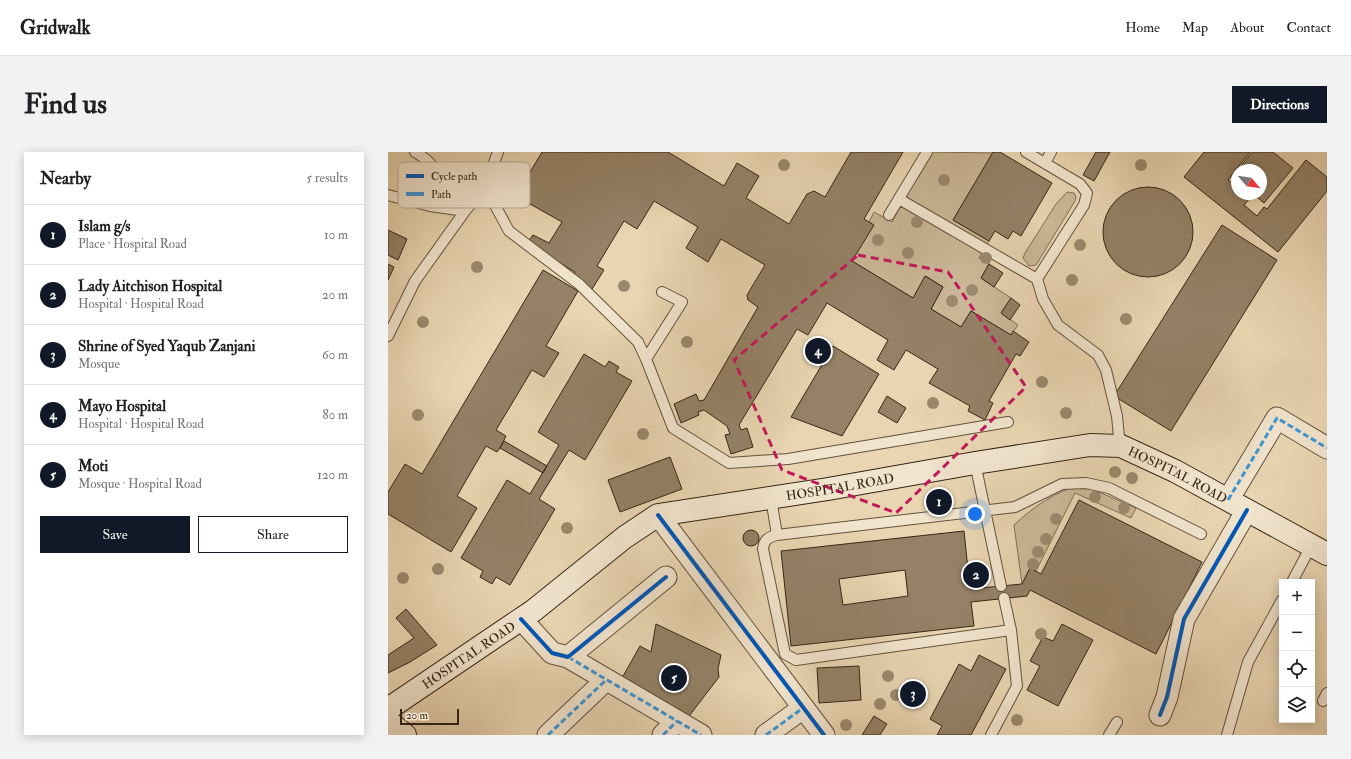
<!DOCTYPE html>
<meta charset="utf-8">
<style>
:root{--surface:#fff;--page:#f2f2f2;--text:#202124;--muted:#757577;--line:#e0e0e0;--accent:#111827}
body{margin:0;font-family:"IM FELL Double Pica",serif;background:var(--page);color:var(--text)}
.controls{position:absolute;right:12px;bottom:12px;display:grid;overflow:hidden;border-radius:0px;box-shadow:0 2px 10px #0003}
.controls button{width:36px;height:36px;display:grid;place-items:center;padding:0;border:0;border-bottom:1px solid var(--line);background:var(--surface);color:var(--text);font:20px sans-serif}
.compass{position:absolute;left:843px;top:12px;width:36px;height:36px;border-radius:50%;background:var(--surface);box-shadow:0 2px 10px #0003;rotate:119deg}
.scale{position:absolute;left:12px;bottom:10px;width:59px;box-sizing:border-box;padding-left:4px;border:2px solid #372614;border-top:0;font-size:11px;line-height:14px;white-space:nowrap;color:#372614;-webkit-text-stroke:3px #f1e4cd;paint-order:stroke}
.you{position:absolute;left:587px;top:362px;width:14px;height:14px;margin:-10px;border:3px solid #fff;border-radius:50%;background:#1a73e8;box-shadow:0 0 0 6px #1a73e833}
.badge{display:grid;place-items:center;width:26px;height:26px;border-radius:50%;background:var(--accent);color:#fff;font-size:13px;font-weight:700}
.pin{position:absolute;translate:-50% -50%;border:2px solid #fff;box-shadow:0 1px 4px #0006}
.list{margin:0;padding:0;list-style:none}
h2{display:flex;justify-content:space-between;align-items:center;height:52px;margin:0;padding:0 16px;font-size:17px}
h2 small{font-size:13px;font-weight:400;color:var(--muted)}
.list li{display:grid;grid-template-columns:26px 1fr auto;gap:12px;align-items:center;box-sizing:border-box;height:60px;padding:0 16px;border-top:1px solid var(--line)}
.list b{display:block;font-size:15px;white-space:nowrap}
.list p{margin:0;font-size:13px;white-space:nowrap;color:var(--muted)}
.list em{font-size:13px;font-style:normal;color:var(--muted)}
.actions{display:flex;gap:8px;padding:12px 16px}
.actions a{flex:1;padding:9px 0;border:1px solid var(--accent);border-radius:0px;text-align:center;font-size:14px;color:var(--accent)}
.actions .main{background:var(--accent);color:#fff}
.icon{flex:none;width:22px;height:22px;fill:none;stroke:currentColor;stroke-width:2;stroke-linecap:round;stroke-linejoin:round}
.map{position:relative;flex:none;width:939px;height:583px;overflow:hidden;border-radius:0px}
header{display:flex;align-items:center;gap:24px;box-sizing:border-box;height:56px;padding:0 20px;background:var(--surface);border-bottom:1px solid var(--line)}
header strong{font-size:19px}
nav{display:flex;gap:22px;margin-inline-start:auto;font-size:14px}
.intro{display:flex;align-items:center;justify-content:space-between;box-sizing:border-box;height:96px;padding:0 24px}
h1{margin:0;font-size:28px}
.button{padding:10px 18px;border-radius:0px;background:var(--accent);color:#fff;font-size:14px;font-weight:700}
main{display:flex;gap:24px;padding:0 24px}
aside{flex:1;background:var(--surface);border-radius:0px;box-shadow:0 2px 10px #0003}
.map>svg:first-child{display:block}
.green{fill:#cbb797;stroke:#816e56}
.building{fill:#948166;stroke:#372614;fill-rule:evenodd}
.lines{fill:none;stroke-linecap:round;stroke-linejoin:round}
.lane-casing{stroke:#64523c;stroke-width:12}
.street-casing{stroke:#64523c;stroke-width:23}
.secondary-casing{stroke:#372614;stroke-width:24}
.lane{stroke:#f1e4cd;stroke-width:10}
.street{stroke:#f1e4cd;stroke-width:21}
.secondary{stroke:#f1e4cd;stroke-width:22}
.quiet{stroke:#3e95d3;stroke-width:3;stroke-dasharray:6 3;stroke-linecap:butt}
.cycleway-casing{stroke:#f1e4cd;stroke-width:6}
.cycleway{stroke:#0057b8;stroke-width:4}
.tree{fill:#9b896d}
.marked{fill:none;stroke:#c2185b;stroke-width:3;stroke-dasharray:8 5;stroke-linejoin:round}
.labels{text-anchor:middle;stroke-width:3;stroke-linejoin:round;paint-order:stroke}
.street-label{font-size:13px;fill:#372614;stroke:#f1e4cd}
.key{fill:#f1e4cd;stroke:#b9ab96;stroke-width:1}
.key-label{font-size:11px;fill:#372614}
</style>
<header>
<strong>Gridwalk</strong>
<nav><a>Home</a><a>Map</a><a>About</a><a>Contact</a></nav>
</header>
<div class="intro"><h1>Find us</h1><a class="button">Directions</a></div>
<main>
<aside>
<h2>Nearby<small>5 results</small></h2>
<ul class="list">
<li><span class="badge">1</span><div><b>Islam g/s</b><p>Place · Hospital Road</p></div><em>10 m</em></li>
<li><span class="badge">2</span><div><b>Lady Aitchison Hospital</b><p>Hospital · Hospital Road</p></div><em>20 m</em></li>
<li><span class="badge">3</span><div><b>Shrine of Syed Yaqub Zanjani</b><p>Mosque</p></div><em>60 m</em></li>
<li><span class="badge">4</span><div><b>Mayo Hospital</b><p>Hospital · Hospital Road</p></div><em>80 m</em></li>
<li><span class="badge">5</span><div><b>Moti</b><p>Mosque · Hospital Road</p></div><em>120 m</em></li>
</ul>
<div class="actions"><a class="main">Save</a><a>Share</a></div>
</aside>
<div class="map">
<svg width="939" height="583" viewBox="0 0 939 583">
<rect width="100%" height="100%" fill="#e9d5b2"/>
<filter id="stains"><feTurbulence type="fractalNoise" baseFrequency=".005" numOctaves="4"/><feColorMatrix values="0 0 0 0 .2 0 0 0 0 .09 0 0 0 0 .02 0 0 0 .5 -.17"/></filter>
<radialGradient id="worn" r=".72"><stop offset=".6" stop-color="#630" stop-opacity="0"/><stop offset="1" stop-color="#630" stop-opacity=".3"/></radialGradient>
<!-- green -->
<path class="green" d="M543,0l62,1 -40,67 36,21 -10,17 10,6 -8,14 30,20 -10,15 17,12 -7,10 -40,-24 -10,16 -30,-18 12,-22 -17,-11 -13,22 -61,-37 21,-36 -4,-3 5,-10 18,10z
M679,40l7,1 2,4 -1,4 -39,64 -7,1 -6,-8 2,-5 31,-49z
M682,336l22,1 44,19 -5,10 -56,-25 -39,78 -6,-3 -8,16 -8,-59c17,-16 34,-28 56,-37z"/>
<!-- building -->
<path class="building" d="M154,0h126l56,34 13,-23 22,13 -13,22 43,26 18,-30 7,-3 11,6 26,-45h52l-39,67 10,6 -22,36 61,37 12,-22 18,11 -12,22 30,18 10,-16 40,24 2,-4 16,11 -9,14 -4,-2 -27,47 4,2 -8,17 -17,-9 2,-5 -41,-23 9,-14 -32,-19 -12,20 -17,-10 11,-20 -61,-37 -19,32 -11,-6 -58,96 2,5 6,-2 6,19 -22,7 -6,-19 5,-1 -3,-8 -23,-16 -6,2 1,3 -18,8 -7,-19 22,-10 3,7 5,-1 54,-93 -10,-7 -1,-5 18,-30 -44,-26 -13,23 -22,-14 12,-21 -44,-26 -17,28 -13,-8 -27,45 7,4 -12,19 -21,-12 4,-5 -48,-29 6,-8 16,8 13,-21 -46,-26z
M605,0h7l52,31 -31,53 -8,-5 -5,8 -13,-8 -6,10 -36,-21z
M708,0h14l-16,29 -11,-6z
M816,0h46l-22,28 9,7v7h9l4,4 -6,7 13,11 7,-9 3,2 39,-49 21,17v14l-49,61 -94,-75z
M864,0h21l20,16 -29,35 -11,-9h8v-24h-23z
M715 80a45 45 0 1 1 90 0a45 45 0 1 1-90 0Z
M834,73l55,35 -106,171 -57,-35z
M0,78l19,9 -9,21 -10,-5z
M0,112l6,3 -6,13z
M601,112l14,9 -9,14 -13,-9z
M155,118l35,21 -32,55 13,7 -15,24 -12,-7 -36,60 10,6 -6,12 -3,4 -11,-6 -29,50 20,12 -26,44 -63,-38v-22l17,-28 17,10z
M623,146l9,7 -10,15 -9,-7z
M445,194l46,28 -37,62 -51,-19z
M196,202l21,13 4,-6 10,6 -3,5 16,9 -47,79 -16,-10 -30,49 16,10 -45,76 -14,-8 -4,7 -12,-7 3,-6 -22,-13 46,-78 23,14 29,-49 -21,-13z
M499,244l19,12 -9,15 -19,-11z
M116,289l43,25 -4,7 -43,-25z
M282,305l12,32 -62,23 -12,-32z
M691,348l123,62 -46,92 -126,-64 -3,6 -56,6 3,24 -183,20 -10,-95 183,-20 6,58 52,-5 8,-16 11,6zM517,418l3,26 -65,9 -4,-26z
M355 386a8 8 0 1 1 16 0a8 8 0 1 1-16 0Z
M18,457l31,36 -27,17 -22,11v-18l26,-17 -18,-20z
M268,472l65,31 -3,14 1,8 -33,43 -64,-42 18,-32 11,6z
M674,472l31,16 -35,66 -31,-16 13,-24 -10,-5 13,-24 10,4z
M591,503l27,14 -35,66h-34l5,-9 -12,-7 29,-55 12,7z
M471,514l2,34 -42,3 -2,-35z
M486,564l13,8 -7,11h-18z"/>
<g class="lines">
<defs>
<path id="lane" d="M27,0c28,16 22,26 15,54
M638,0l54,32 7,9 -3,12 -47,74
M657,11l6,-11
M97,35l24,44 70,53 59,58 8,17 27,69 56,35 59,-4 220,-37
M0,43l42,11 35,5
M511,47l138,80 6,20 15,26 40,30 8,15 11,46 2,21 2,9
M501,63l38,-63
M0,184l27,-55 50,-70 20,-24 13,-35
M258,207l36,-57 -20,-10
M587,311l26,123
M383,346l6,37
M904,430l19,-36
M623,478l-215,30 -11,-6 -22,-105c1,-9 5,-12 14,-14l238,-28 47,-23 24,-1 23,5 92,46
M935,549l4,-8
M603,583l26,-49 -6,-56 -7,-32
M721,583l8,-13
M839,583l21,-73 34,-62"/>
<path id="street" d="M840,348l49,-82 50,30
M270,363l166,220
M133,467l31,34 16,4 98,-80
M180,505l133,78
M772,563l7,-18 17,-78 63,-109
M160,583l58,-55
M275,583l14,-14
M378,583l37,-27"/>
<g id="secondary">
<path id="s1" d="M0,557l145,-98 92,-74 33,-22 170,-26 147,-26 115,-18 31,1 54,25 152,83"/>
<path d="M0,569l17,14"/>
</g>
</defs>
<!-- lane casing -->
<use href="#lane" class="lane-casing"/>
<!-- street casing -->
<use href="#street" class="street-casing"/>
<!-- secondary casing -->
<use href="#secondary" class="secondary-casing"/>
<!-- lane -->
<use href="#lane" class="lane"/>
<!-- street -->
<use href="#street" class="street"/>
<!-- secondary -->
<use href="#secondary" class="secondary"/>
<!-- quiet -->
<path class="quiet" d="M840,348l49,-82 50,30
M180,505l133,78
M160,583l58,-55
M275,583l14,-14
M378,583l37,-27"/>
<defs>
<path id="cycleway" d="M270,363l166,220
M133,467l31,34 16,4 98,-80
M772,563l7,-18 17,-78 63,-109"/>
</defs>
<!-- cycleway casing -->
<use href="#cycleway" class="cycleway-casing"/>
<!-- cycleway -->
<use href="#cycleway" class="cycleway"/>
</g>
<!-- trees -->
<g class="tree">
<circle cx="396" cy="13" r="6"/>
<circle cx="753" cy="13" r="6"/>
<circle cx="556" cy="28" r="6"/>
<circle cx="529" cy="70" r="6"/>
<circle cx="490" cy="88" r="6"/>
<circle cx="692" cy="93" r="6"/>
<circle cx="520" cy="101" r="6"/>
<circle cx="598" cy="106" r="6"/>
<circle cx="89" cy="115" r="6"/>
<circle cx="684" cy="128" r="6"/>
<circle cx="236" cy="134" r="6"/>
<circle cx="584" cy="138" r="6"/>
<circle cx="564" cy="149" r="6"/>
<circle cx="738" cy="167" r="6"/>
<circle cx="35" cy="170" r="6"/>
<circle cx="299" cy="190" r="6"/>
<circle cx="654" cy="230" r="6"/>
<circle cx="545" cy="251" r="6"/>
<circle cx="678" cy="261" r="6"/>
<circle cx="30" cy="263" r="6"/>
<circle cx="255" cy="282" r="6"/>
<circle cx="727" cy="320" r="6"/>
<circle cx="744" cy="326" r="6"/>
<circle cx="707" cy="345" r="6"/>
<circle cx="736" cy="356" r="6"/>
<circle cx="668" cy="367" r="6"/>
<circle cx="179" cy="376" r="6"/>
<circle cx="658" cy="387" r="6"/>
<circle cx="650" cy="400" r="6"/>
<circle cx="645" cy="412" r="6"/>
<circle cx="50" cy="417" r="6"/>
<circle cx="15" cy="426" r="6"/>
<circle cx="653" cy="482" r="6"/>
<circle cx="500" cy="524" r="6"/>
<circle cx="508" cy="543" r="6"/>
<circle cx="492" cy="552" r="6"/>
<circle cx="629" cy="568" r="6"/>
<circle cx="458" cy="573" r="6"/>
</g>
<!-- marked area -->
<path class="marked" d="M470,103l90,17 78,115 -130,126 -114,-43 -48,-110z"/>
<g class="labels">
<!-- street labels -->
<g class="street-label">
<text dy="5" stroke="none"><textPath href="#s1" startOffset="865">HOSPITAL ROAD</textPath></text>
<text dy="5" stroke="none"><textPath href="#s1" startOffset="517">HOSPITAL ROAD</textPath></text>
<text dy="5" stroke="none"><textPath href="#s1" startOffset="97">HOSPITAL ROAD</textPath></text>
</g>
</g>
<!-- legend -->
<rect x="10" y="10" width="132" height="46" rx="6" class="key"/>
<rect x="18" y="22" width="18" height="4" fill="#0057b8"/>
<rect x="18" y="40" width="18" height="4" fill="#3e95d3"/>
<g class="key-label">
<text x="43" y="28">Cycle path</text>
<text x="43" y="46">Path</text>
</g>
<rect width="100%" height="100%" filter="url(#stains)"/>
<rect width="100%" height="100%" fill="url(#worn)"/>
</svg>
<div class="controls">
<button>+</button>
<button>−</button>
<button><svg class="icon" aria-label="locate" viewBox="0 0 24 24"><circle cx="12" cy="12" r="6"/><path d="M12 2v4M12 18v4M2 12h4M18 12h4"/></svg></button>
<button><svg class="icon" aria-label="layers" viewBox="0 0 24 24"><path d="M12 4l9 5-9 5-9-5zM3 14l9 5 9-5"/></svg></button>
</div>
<svg class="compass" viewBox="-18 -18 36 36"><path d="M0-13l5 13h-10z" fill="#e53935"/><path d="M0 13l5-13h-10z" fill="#757577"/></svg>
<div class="scale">20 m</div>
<div class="you"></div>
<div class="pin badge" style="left:551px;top:350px">1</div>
<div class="pin badge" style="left:588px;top:423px">2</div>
<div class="pin badge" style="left:525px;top:542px">3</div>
<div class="pin badge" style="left:430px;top:199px">4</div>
<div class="pin badge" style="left:286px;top:526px">5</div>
</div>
</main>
